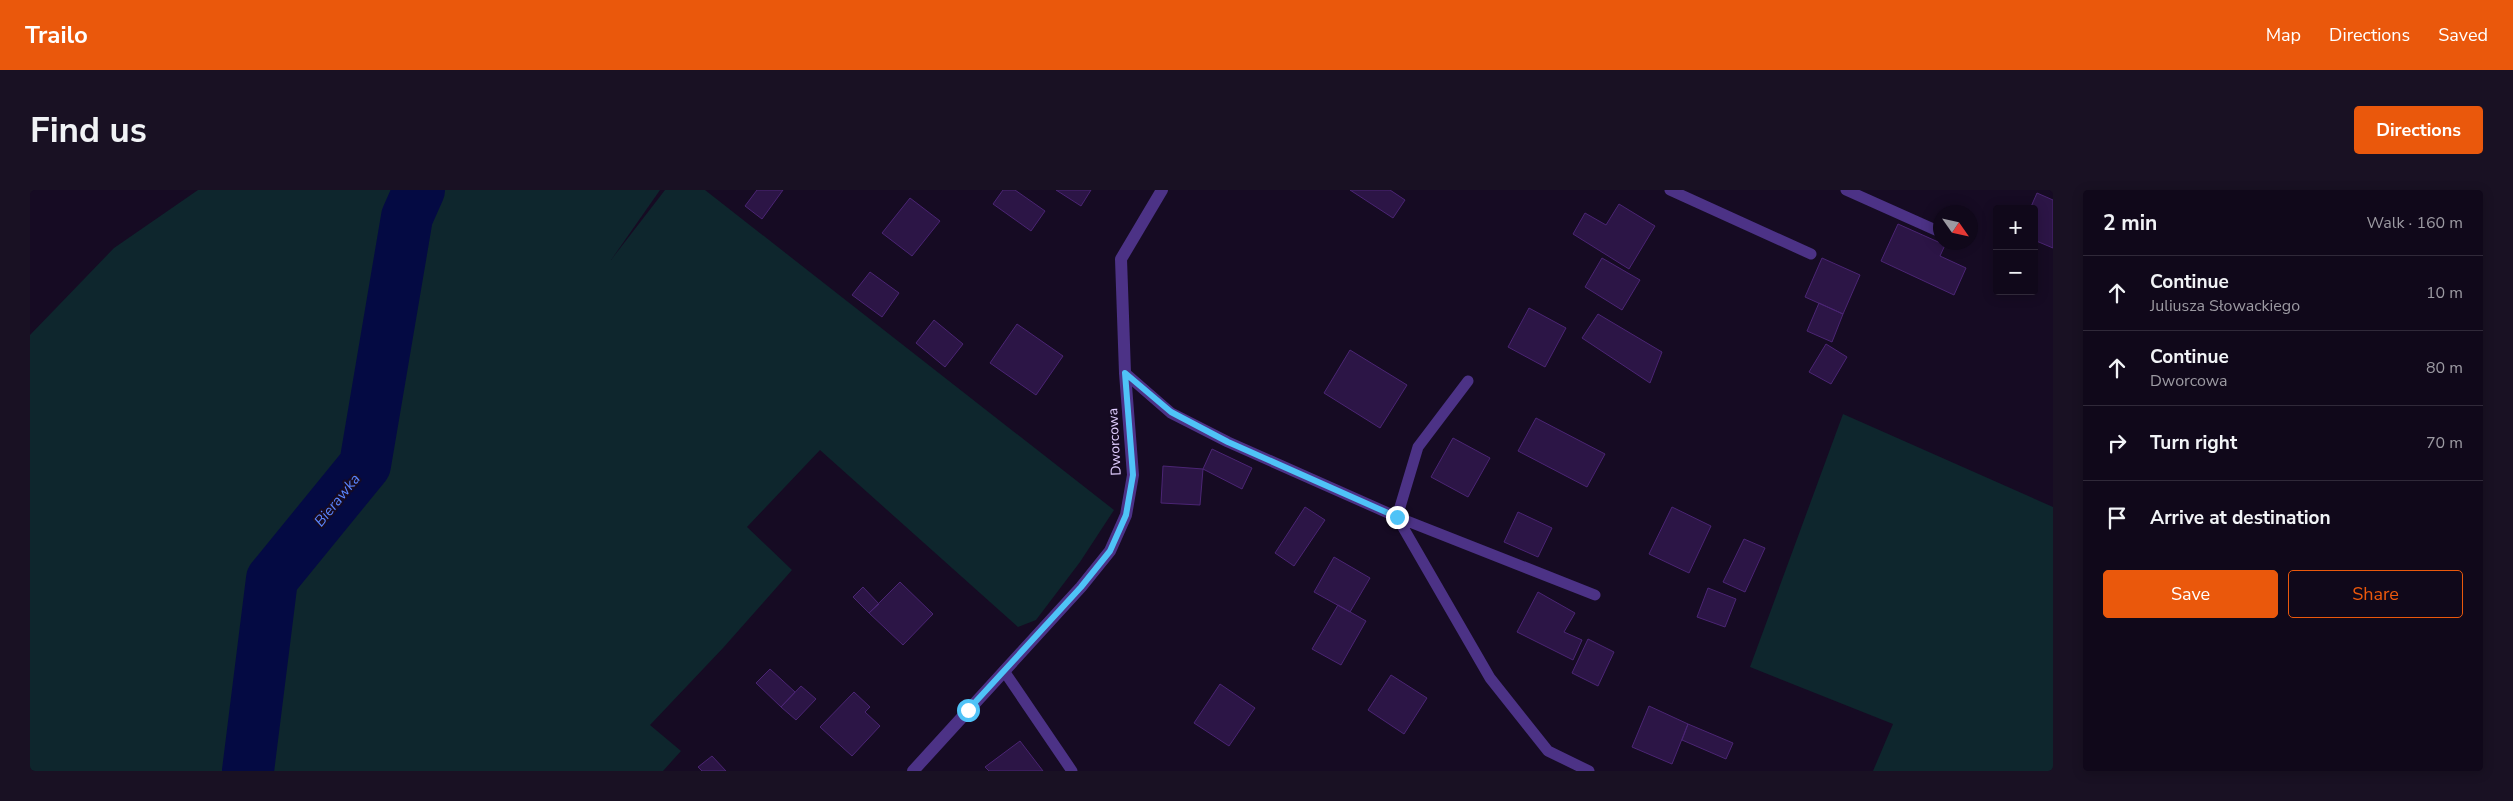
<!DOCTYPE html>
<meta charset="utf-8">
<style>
:root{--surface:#10081a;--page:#191123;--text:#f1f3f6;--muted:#9c9aa2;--line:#302939;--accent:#ea580c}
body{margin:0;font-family:"Nunito Sans",sans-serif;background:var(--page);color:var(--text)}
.controls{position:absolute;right:15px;top:15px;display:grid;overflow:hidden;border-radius:5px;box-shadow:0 2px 12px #0003}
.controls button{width:45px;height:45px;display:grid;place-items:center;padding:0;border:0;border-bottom:1px solid var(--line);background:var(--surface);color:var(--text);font:25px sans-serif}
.compass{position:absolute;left:1903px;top:15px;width:45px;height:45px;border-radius:50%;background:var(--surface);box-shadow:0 2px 12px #0003;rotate:124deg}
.stop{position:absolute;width:15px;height:15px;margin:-11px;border:4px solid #4fc3f7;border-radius:50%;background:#fff}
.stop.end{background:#4fc3f7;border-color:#fff;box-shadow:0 1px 5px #0008}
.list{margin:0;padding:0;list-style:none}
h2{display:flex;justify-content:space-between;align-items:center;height:65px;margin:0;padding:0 20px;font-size:21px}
h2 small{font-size:16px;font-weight:400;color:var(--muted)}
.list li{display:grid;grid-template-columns:32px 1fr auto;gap:15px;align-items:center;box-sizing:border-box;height:75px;padding:0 20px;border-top:1px solid var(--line)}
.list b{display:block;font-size:19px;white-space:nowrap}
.list p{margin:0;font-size:16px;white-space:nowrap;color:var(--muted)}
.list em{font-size:16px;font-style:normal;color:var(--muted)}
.actions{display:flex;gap:10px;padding:15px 20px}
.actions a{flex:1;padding:11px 0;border:1px solid var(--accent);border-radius:5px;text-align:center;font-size:18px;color:var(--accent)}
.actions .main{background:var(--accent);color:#fff}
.icon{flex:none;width:28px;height:28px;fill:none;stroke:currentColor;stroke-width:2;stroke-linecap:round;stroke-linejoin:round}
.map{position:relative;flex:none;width:2023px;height:581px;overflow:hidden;border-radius:5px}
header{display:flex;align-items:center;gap:30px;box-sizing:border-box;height:70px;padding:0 25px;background:var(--accent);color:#fff}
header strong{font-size:24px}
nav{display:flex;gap:28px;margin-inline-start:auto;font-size:18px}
.intro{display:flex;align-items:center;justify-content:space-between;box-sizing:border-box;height:120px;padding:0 30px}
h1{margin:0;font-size:35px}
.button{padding:12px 22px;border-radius:5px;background:var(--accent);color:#fff;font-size:18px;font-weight:700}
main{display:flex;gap:30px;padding:0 30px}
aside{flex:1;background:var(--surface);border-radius:5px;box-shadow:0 2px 12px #0003}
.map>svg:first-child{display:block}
.green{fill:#0e262d}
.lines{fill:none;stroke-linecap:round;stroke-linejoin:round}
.river{stroke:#040a43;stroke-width:52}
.building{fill:#2c1546;stroke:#4b2574}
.lane{stroke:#4c3286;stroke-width:11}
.street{stroke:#4c3286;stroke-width:12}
.route{stroke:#4fc3f7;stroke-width:6}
.labels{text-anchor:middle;stroke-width:4;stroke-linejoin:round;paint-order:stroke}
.street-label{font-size:14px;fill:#e1cdff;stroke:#160b23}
.water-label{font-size:15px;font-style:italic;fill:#5b86ff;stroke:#160b23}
</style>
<header>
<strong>Trailo</strong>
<nav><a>Map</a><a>Directions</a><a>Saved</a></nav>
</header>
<div class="intro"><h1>Find us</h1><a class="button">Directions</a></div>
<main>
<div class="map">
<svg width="2023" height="581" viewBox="0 0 2023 581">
<rect width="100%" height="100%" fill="#160b23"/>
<!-- green -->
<path class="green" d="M168,0h214l-6,15 -13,63 37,-78h230l-49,70 54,-70h40l409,320 -34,52 -44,58 -18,7 -198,-177 -73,77 45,43 -69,78 -73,77 31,26 -18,20h-393l1,-8 -9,8h-232v-436l84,-87z
M1813,224l210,93v264h-180l20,-47 -143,-57z"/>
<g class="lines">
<!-- river -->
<path class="river" d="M218,581l24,-192 93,-114 42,-248 12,-27"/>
</g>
<!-- building -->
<path class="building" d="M727,0h26l-21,29 -17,-13z
M973,0h12l30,21 -14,20 -38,-27z
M1026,0h35l-10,16z
M1320,0h40l15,10 -12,18z
M2007,3l16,7v48l-19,-8v-31h-4z
M880,8l30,23 -28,35 -30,-23z
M1589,14l36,22 -26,43 -56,-35 12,-21 21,12z
M1868,34l47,21 -5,11 26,12 -12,27 -73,-34z
M1572,68l38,22 -18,30 -37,-23z
M1792,68l38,17 -17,39 -38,-17z
M840,82l29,21 -17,24 -30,-22z
M1789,113l24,11 -11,28 -25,-11z
M1499,118l37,20 -21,39 -37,-20z
M1568,124l64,38 -12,31 -68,-45z
M904,130l29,24 -18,23 -29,-24z
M987,134l46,32 -27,39 -46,-32z
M1796,154l21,13 -16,27 -22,-12z
M1320,160l57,35 -27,43 -56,-35z
M1506,228l69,36 -18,33 -69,-36z
M1423,248l37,20 -22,39 -37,-20z
M1182,259l40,19 -10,21 -39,-20z
M1133,276l40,3 -3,36 -39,-2z
M1275,317l20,13 -31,46 -19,-13z
M1642,317l39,19 -22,47 -40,-19z
M1488,322l34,16 -14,29 -34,-15z
M1714,349l21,9 -20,44 -22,-10z
M1304,367l36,21 -20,34 -36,-20z
M870,392l33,32 -30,31 -34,-32z
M833,397l16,17 -10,9 -16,-16z
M1678,398l28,11 -11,28 -28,-10z
M1508,402l37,21 -11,19 18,8 -9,20 -56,-28z
M1308,415l28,16 -25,44 -29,-16z
M1558,449l26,13 -16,34 -26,-13z
M740,479l25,23 -14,15 -25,-24z
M1361,485l36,23 -23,36 -36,-24z
M1190,494l35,24 -26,38 -35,-23z
M771,496l15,13 -20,21 -15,-13z
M824,502l16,15 -5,5 15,14 -28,30 -32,-29z
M1619,516l39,18 -16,40 -40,-17z
M1658,534l45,19 -7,16 -44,-19z
M990,551l23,30h-54l-4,-4z
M682,566l14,15h-24l-4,-4z"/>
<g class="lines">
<!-- lane -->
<path class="lane" d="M1640,0l141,64
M1816,0l94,42
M1095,183l46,40 57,29 169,75 198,78
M1438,191l-50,66 -21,70 93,161 58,73 41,20
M974,481l68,100"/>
<!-- street -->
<path class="street" d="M883,581l168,-184 29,-36 16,-36 7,-40 -8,-102 -4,-114 41,-69"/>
</g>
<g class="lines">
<!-- route -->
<path class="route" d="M938,520l113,-123 29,-36 16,-36 7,-40 -8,-102 46,39 57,30 169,75"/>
</g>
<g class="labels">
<!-- street labels -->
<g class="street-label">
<text transform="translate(1084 252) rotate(-93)" y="5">Dworcowa</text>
</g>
<!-- water labels -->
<g class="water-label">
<text transform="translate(307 310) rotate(-51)" y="5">Bierawka</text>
</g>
</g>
</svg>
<div class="controls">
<button>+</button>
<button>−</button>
</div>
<svg class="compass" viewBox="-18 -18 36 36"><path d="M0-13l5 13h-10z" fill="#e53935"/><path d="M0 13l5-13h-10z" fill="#9c9aa2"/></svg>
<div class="stop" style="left:938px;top:520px"></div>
<div class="stop end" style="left:1367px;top:327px"></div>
</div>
<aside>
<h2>2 min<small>Walk · 160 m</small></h2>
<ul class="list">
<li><svg class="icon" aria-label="ahead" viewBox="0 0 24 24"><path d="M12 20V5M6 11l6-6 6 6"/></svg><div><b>Continue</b><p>Juliusza Słowackiego</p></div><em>10 m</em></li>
<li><svg class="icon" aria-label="ahead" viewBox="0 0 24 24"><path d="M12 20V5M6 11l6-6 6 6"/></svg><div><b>Continue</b><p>Dworcowa</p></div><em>80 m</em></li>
<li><svg class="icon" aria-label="right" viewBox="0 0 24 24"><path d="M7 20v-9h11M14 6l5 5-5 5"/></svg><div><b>Turn right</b></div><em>70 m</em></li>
<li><svg class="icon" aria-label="arrive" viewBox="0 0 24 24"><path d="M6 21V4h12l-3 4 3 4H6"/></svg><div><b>Arrive at destination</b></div></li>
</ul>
<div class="actions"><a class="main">Save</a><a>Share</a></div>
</aside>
</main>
